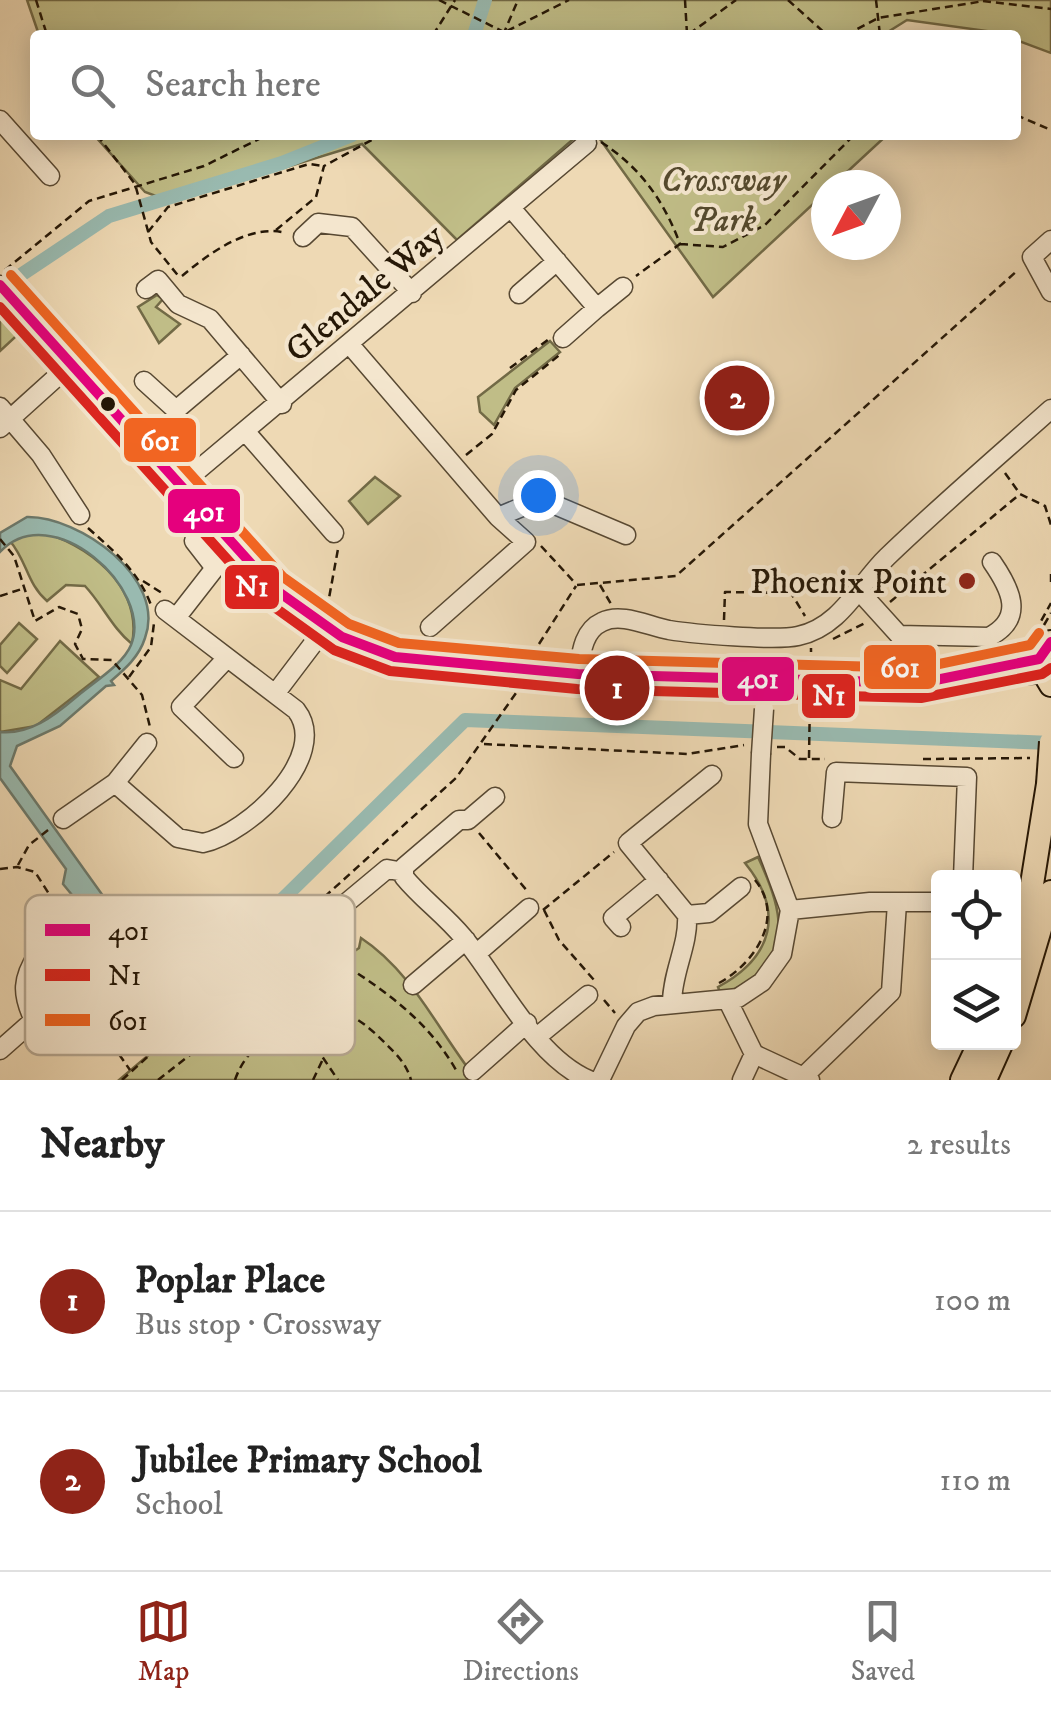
<!DOCTYPE html>
<meta charset="utf-8">
<style>
:root{--surface:#fff;--page:#f6f6f6;--text:#222;--muted:#767676;--line:#e0e0e0;--accent:#8f2418}
body{margin:0;font-family:"IM FELL DW Pica",serif;background:var(--page);color:var(--text)}
.controls{position:absolute;right:30px;bottom:30px;display:grid;overflow:hidden;border-radius:10px;box-shadow:0 5px 25px #0003}
.controls button{width:90px;height:90px;display:grid;place-items:center;padding:0;border:0;border-bottom:2px solid var(--line);background:var(--surface);color:var(--text);font:50px sans-serif}
.compass{position:absolute;left:811px;top:170px;width:90px;height:90px;border-radius:50%;background:var(--surface);box-shadow:0 5px 25px #0003;rotate:229deg}
.you{position:absolute;left:538px;top:495px;width:35px;height:35px;margin:-25px;border:8px solid #fff;border-radius:50%;background:#1a73e8;box-shadow:0 0 0 15px #1a73e833}
.badge{display:grid;place-items:center;width:65px;height:65px;border-radius:50%;background:var(--accent);color:#fff;font-size:32px;font-weight:700}
.pin{position:absolute;translate:-50% -50%;border:5px solid #fff;box-shadow:0 2px 10px #0006}
.list{margin:0;padding:0;list-style:none}
h2{display:flex;justify-content:space-between;align-items:center;height:130px;margin:0;padding:0 40px;font-size:42px}
h2 small{font-size:32px;font-weight:400;color:var(--muted)}
.list li{display:grid;grid-template-columns:65px 1fr auto;gap:30px;align-items:center;box-sizing:border-box;height:180px;padding:0 40px;border-top:2px solid var(--line)}
.list b{display:block;font-size:38px;white-space:nowrap}
.list p{margin:0;font-size:32px;white-space:nowrap;color:var(--muted)}
.list em{font-size:32px;font-style:normal;color:var(--muted)}
.icon{flex:none;width:55px;height:55px;fill:none;stroke:currentColor;stroke-width:2;stroke-linecap:round;stroke-linejoin:round}
.map{position:relative;flex:none;width:1051px;height:1080px;overflow:hidden}
.search{position:absolute;background:var(--surface);box-shadow:0 5px 25px #0003;left:30px;right:30px;top:30px;height:110px;display:flex;align-items:center;gap:25px;box-sizing:border-box;padding:0 35px;border-radius:10px;color:var(--muted);font-size:38px}
.sheet{height:490px;background:var(--surface)}
nav{display:flex;justify-content:space-around;align-items:center;box-sizing:border-box;height:140px;border-top:2px solid var(--line);background:var(--surface);font-size:28px;color:var(--muted)}
nav a{display:grid;justify-items:center;gap:5px}
nav .on{color:var(--accent)}
.map>svg:first-child{display:block}
.green{fill:#c0bd87;stroke:#726a46;stroke-width:2.5}
.water{fill:#99bab0;stroke:#6b796c;stroke-width:2.5}
.lines{fill:none;stroke-linecap:round;stroke-linejoin:round}
.canal{stroke:#99bab0;stroke-width:14}
.minor-casing{stroke:#574832;stroke-width:21}
.major-casing{stroke:#251706;stroke-width:26}
.path{stroke:#251706;stroke-width:2.5;stroke-dasharray:8 5;stroke-linecap:butt}
.minor{stroke:#f4e6ce;stroke-width:18}
.major{stroke:#eed9b4;stroke-width:22}
.minor-bridge-casing{stroke:#574832;stroke-width:21;stroke-linecap:butt}
.major-bridge-casing{stroke:#251706;stroke-width:26;stroke-linecap:butt}
.minor-bridge{stroke:#f4e6ce;stroke-width:18}
.major-bridge{stroke:#eed9b4;stroke-width:22}
.bus-1-casing{stroke:#f4e6ce;stroke-width:18}
.bus-2-casing{stroke:#f4e6ce;stroke-width:18}
.bus-3-casing{stroke:#f4e6ce;stroke-width:18}
.bus-1{stroke:#e5007d;stroke-width:10}
.bus-2{stroke:#dc241f;stroke-width:10}
.bus-3{stroke:#f26522;stroke-width:10}
.bus-dot{fill:#251706;stroke:#f4e6ce;stroke-width:4}
.poi-dot{fill:#8f2418;stroke:#f4e6ce;stroke-width:4}
.labels{text-anchor:middle;stroke-width:8;stroke-linejoin:round;paint-order:stroke}
.park-label{font-size:35px;font-style:italic;fill:#54492d;stroke:#f4e6ce}
.street-label{font-size:35px;fill:#251706;stroke:#f4e6ce}
.poi-label{font-size:35px;fill:#251706;stroke:#f4e6ce;text-anchor:end}
.key{fill:#f4e6ce;stroke:#b6a892;stroke-width:2.5}
.key-label{font-size:28px;fill:#251706}
.line-badge{stroke:#f4e6ce;stroke-width:4}
.badge-label{font-size:28px;text-anchor:middle;font-weight:bold;fill:#fff}
</style>
<div class="map">
<svg width="1051" height="1080" viewBox="0 0 1051 1080">
<rect width="100%" height="100%" fill="#eed9b4"/>
<filter id="stains"><feTurbulence type="fractalNoise" baseFrequency=".002" numOctaves="4"/><feColorMatrix values="0 0 0 0 .2 0 0 0 0 .09 0 0 0 0 .02 0 0 0 .5 -.17"/></filter>
<radialGradient id="worn" r=".72"><stop offset=".6" stop-color="#630" stop-opacity="0"/><stop offset="1" stop-color="#630" stop-opacity=".3"/></radialGradient>
<!-- green -->
<path class="green" d="M27,0h1024v53l-35,-13v-5l-109,-15 -24,15h-844z
M94,135h484l-121,105 -95,-96 -190,58 -27,-10z
M597,135h290l-54,50h-7v7l-113,105z
M157,295l6,4 -7,8 24,17 -21,19 -21,-36z
M0,299l26,28 -26,24z
M550,341l10,11 -45,36 -21,37 -14,-13 -2,-15z
M375,477l25,19 -32,28 -19,-23z
M36,531c52,11 107,56 96,113 -19,-15 -30,-40 -47,-58l-19,-1 -19,16c-20,-17 -20,-40 -37,-60z
M19,623l18,16 -30,34 -7,-7v-21z
M60,641l39,36 -63,49 -36,6v-52l21,9z
M758,857c28,60 38,108 -37,138l-3,-8c55,-30 67,-75 27,-124z
M307,921l34,39 18,-12 2,-10c52,34 79,96 116,142h-358z"/>
<!-- water -->
<path class="water" d="M27,517c52,-1 140,61 118,121 -6,19 -20,31 -34,43l3,4 -8,1 -46,40 -43,20 -7,20 116,162c31,25 51,26 89,18l4,10 -55,8 -47,-26 -6,5 -24,-9 -1,-22 -23,-28 3,-15 -66,-91v-46c29,3 54,-16 75,-34 17,-15 48,-33 56,-53 23,-56 -79,-148 -131,-93v-19z"/>
<g class="lines">
<!-- canal -->
<path class="canal" d="M474,35l11,-35
M0,289l109,-73 173,-53 70,-28
M199,954l41,-13 225,-221 586,23"/>
<defs>
<path id="minor" d="M0,120l50,56
M511,208l86,100 26,-21
M303,237l15,-14 34,4 60,66
M1051,240l-19,17 19,35
M0,285l273,303 69,49 53,20 32,6 151,11 343,9 120,-9
M146,289l12,-9 20,24 32,15 72,85
M519,294l38,-33
M563,338l34,-30
M351,346l147,171 28,25 -96,85
M144,381l32,29 65,-55
M0,407l41,48 39,60
M0,428l71,-64
M245,431l89,102
M179,486l408,-343
M498,517l43,-18 85,36
M861,593l38,42 90,2c37,-19 21,-49 3,-75
M176,618l39,-50 -21,-27
M227,658l-46,49 53,51
M970,673l69,-14
M578,674c3,-18 4,-43 24,-52 19,-10 46,4 67,8 24,4 106,11 129,6 43,-9 61,-52 89,-79 53,-51 109,-99 164,-148
M275,694l50,-66
M115,783l63,55 25,5c44,-9 129,-87 93,-133l-131,-100
M495,797l-27,23h-9l-55,47v10c18,22 41,38 59,60 37,45 72,120 126,143
M832,818l4,-46 131,5 -4,101
M63,819l52,-36 32,-40
M339,909l48,-40 17,3
M790,910l80,-8h68
M687,915l22,-2 32,-26
M621,927l-8,-9 46,-38
M476,954l53,-46
M413,985l53,-45
M728,1001l26,53 56,26
M672,1003c0,-31 17,-58 15,-88l-59,-72 84,-68
M34,1020c-13,-26 -12,-42 4,-66l21,-6
M538,1036l50,-41
M0,1050l34,-30c17,11 29,17 50,12
M473,1071l54,-48
M804,1076l87,-84 6,-89
M600,1080l26,-54 12,-14 16,-6 84,-8 24,-16 20,-28 8,-44 -32,-86 3,-70
M742,1080l12,-26"/>
<path id="major" d="M1051,642l-9,9 -3,14 12,20
M1014,952l18,-68 16,-100
M1014,1016l37,-124
M962,1080l18,-38
M985,1080l17,-38"/>
</defs>
<!-- minor casing -->
<use href="#minor" class="minor-casing"/>
<!-- major casing -->
<use href="#major" class="major-casing"/>
<!-- path -->
<path class="path" d="M36,0l11,35
M439,0l71,35
M685,0l2,34
M788,0l39,35
M876,0l4,35
M983,1l68,8
M507,31l62,-31
M505,32l183,3
M689,34l47,-34
M433,35l22,-35
M503,35l15,-35
M846,35l32,-17 106,-17
M1016,115l35,15
M97,135l38,49 16,58 29,36
M601,142c40,26 63,59 79,102l-44,32
M276,230l40,-33 8,-31 57,-31
M148,232l20,-25 141,-43 15,2
M680,244l43,3 42,-22 89,-90
M5,270l84,-69 115,-35 63,-31
M182,276c26,-22 68,-53 104,-43
M510,368l39,-29
M466,455l26,-21 24,-44 46,-37
M1005,473l15,21 25,12 6,19
M88,528c27,24 50,43 63,77
M0,539l14,17 21,65 24,-14 19,7 4,15 -7,15 8,15 29,1 30,35 8,32
M541,546l35,38
M1051,574v11
M143,581l19,12
M577,585l99,-9 342,-306
M600,585l11,19
M0,596l22,-7
M890,602l130,-108
M327,609l11,-60
M724,620l1,-28 66,1 14,23
M1044,625l7,-12
M1035,632l16,-29
M833,639l32,-16
M532,655l44,-69
M811,665v-17
M129,677l22,-30 3,-24
M484,744l203,10 57,-9
M777,747h8l15,12h25
M809,758l1,-62
M923,759l107,-1
M479,833l49,59
M18,865l11,-20 23,-18
M0,869l17,-2 18,5 78,122v20l-8,20 25,36
M543,910l71,-58
M544,910l15,30 35,40
M314,946c55,34 109,66 142,124
M102,968l60,17 41,1 28,25
M272,982l66,98
M719,983c35,-19 67,-65 36,-103
M604,1000l11,13
M122,1080l334,-302 65,-92
M158,1080l60,-47 17,-25 77,-63 -3,-33
M235,1080c7,-21 21,-34 37,-48 44,-36 75,-28 113,11 12,12 21,20 26,37
M313,1080l10,-21"/>
<!-- minor -->
<use href="#minor" class="minor"/>
<!-- major -->
<use href="#major" class="major"/>
<defs>
<path id="minor-bridge" d="M761,754l3,-45"/>
<path id="major-bridge" d="M1048,784l3,-42"/>
</defs>
<!-- minor-bridge casing -->
<use href="#minor-bridge" class="minor-bridge-casing"/>
<!-- major-bridge casing -->
<use href="#major-bridge" class="major-bridge-casing"/>
<!-- minor-bridge -->
<use href="#minor-bridge" class="minor-bridge"/>
<!-- major-bridge -->
<use href="#major-bridge" class="major-bridge"/>
<defs>
<path id="bus-1" d="M0,285l273,303 69,49 53,20 183,17 343,9 118,-24 12,-17"/>
<path id="bus-2" d="M0,307l263,292 71,51 56,21 187,18 344,9 121,-24 9,-6"/>
<path id="bus-3" d="M11,275l272,302 66,47 50,19 180,16 341,9 110,-23 9,-12"/>
</defs>
<!-- bus-1 casing -->
<use href="#bus-1" class="bus-1-casing"/>
<!-- bus-2 casing -->
<use href="#bus-2" class="bus-2-casing"/>
<!-- bus-3 casing -->
<use href="#bus-3" class="bus-3-casing"/>
<!-- bus-1 -->
<use href="#bus-1" class="bus-1"/>
<!-- bus-2 -->
<use href="#bus-2" class="bus-2"/>
<!-- bus-3 -->
<use href="#bus-3" class="bus-3"/>
</g>
<!-- markers -->
<circle class="bus-dot" cx="108" cy="404" r="9"/>
<circle class="poi-dot" cx="967" cy="581" r="10"/>
<g class="labels">
<!-- park labels -->
<g class="park-label">
<text x="723" y="191">Crossway<tspan x="723" dy="40">Park</tspan></text>
</g>
<!-- street labels -->
<g class="street-label">
<text transform="translate(364 292) rotate(-40)" y="12">Glendale Way</text>
</g>
<!-- poi labels -->
<g class="poi-label">
<text x="947" y="593">Phoenix Point</text>
</g>
</g>
<!-- legend -->
<rect x="25" y="895" width="330" height="160" rx="15" class="key"/>
<rect x="45" y="924" width="45" height="12" fill="#e5007d"/>
<rect x="45" y="969" width="45" height="12" fill="#dc241f"/>
<rect x="45" y="1014" width="45" height="12" fill="#f26522"/>
<g class="key-label">
<text x="108" y="940">401</text>
<text x="108" y="985">N1</text>
<text x="108" y="1030">601</text>
</g>
<g class="line-badge">
<rect x="122" y="416" width="76" height="48" rx="10" fill="#f26522"/>
<rect x="166" y="487" width="76" height="48" rx="10" fill="#e5007d"/>
<rect x="223" y="563" width="58" height="48" rx="10" fill="#dc241f"/>
<rect x="862" y="643" width="76" height="48" rx="10" fill="#f26522"/>
<rect x="720" y="655" width="76" height="48" rx="10" fill="#e5007d"/>
<rect x="800" y="672" width="57" height="48" rx="10" fill="#dc241f"/>
</g>
<g class="badge-label">
<text x="160" y="450">601</text>
<text x="204" y="521">401</text>
<text x="252" y="596">N1</text>
<text x="900" y="677">601</text>
<text x="758" y="688">401</text>
<text x="829" y="705">N1</text>
</g>
<rect width="100%" height="100%" filter="url(#stains)"/>
<rect width="100%" height="100%" fill="url(#worn)"/>
</svg>
<div class="controls">
<button><svg class="icon" aria-label="locate" viewBox="0 0 24 24"><circle cx="12" cy="12" r="6"/><path d="M12 2v4M12 18v4M2 12h4M18 12h4"/></svg></button>
<button><svg class="icon" aria-label="layers" viewBox="0 0 24 24"><path d="M12 4l9 5-9 5-9-5zM3 14l9 5 9-5"/></svg></button>
</div>
<svg class="compass" viewBox="-18 -18 36 36"><path d="M0-13l5 13h-10z" fill="#e53935"/><path d="M0 13l5-13h-10z" fill="#767676"/></svg>
<div class="you"></div>
<div class="pin badge" style="left:617px;top:688px">1</div>
<div class="pin badge" style="left:737px;top:398px">2</div>
<div class="search"><svg class="icon" aria-label="search" viewBox="0 0 24 24"><circle cx="10" cy="10" r="6"/><path d="M15 15l6 6"/></svg>Search here</div>
</div>
<section class="sheet">
<h2>Nearby<small>2 results</small></h2>
<ul class="list">
<li><span class="badge">1</span><div><b>Poplar Place</b><p>Bus stop · Crossway</p></div><em>100 m</em></li>
<li><span class="badge">2</span><div><b>Jubilee Primary School</b><p>School</p></div><em>110 m</em></li>
</ul>
</section>
<nav>
<a class="on"><svg class="icon" aria-label="map" viewBox="0 0 24 24"><path d="M3 6l6-2 6 2 6-2v14l-6 2-6-2-6 2zM9 4v14M15 6v14"/></svg>Map</a>
<a><svg class="icon" aria-label="directions" viewBox="0 0 24 24"><path d="M12 3l9 9-9 9-9-9zM9 14v-3h6M13 9l2 2-2 2"/></svg>Directions</a>
<a><svg class="icon" aria-label="saved" viewBox="0 0 24 24"><path d="M7 4h10v16l-5-4-5 4z"/></svg>Saved</a>
</nav>
